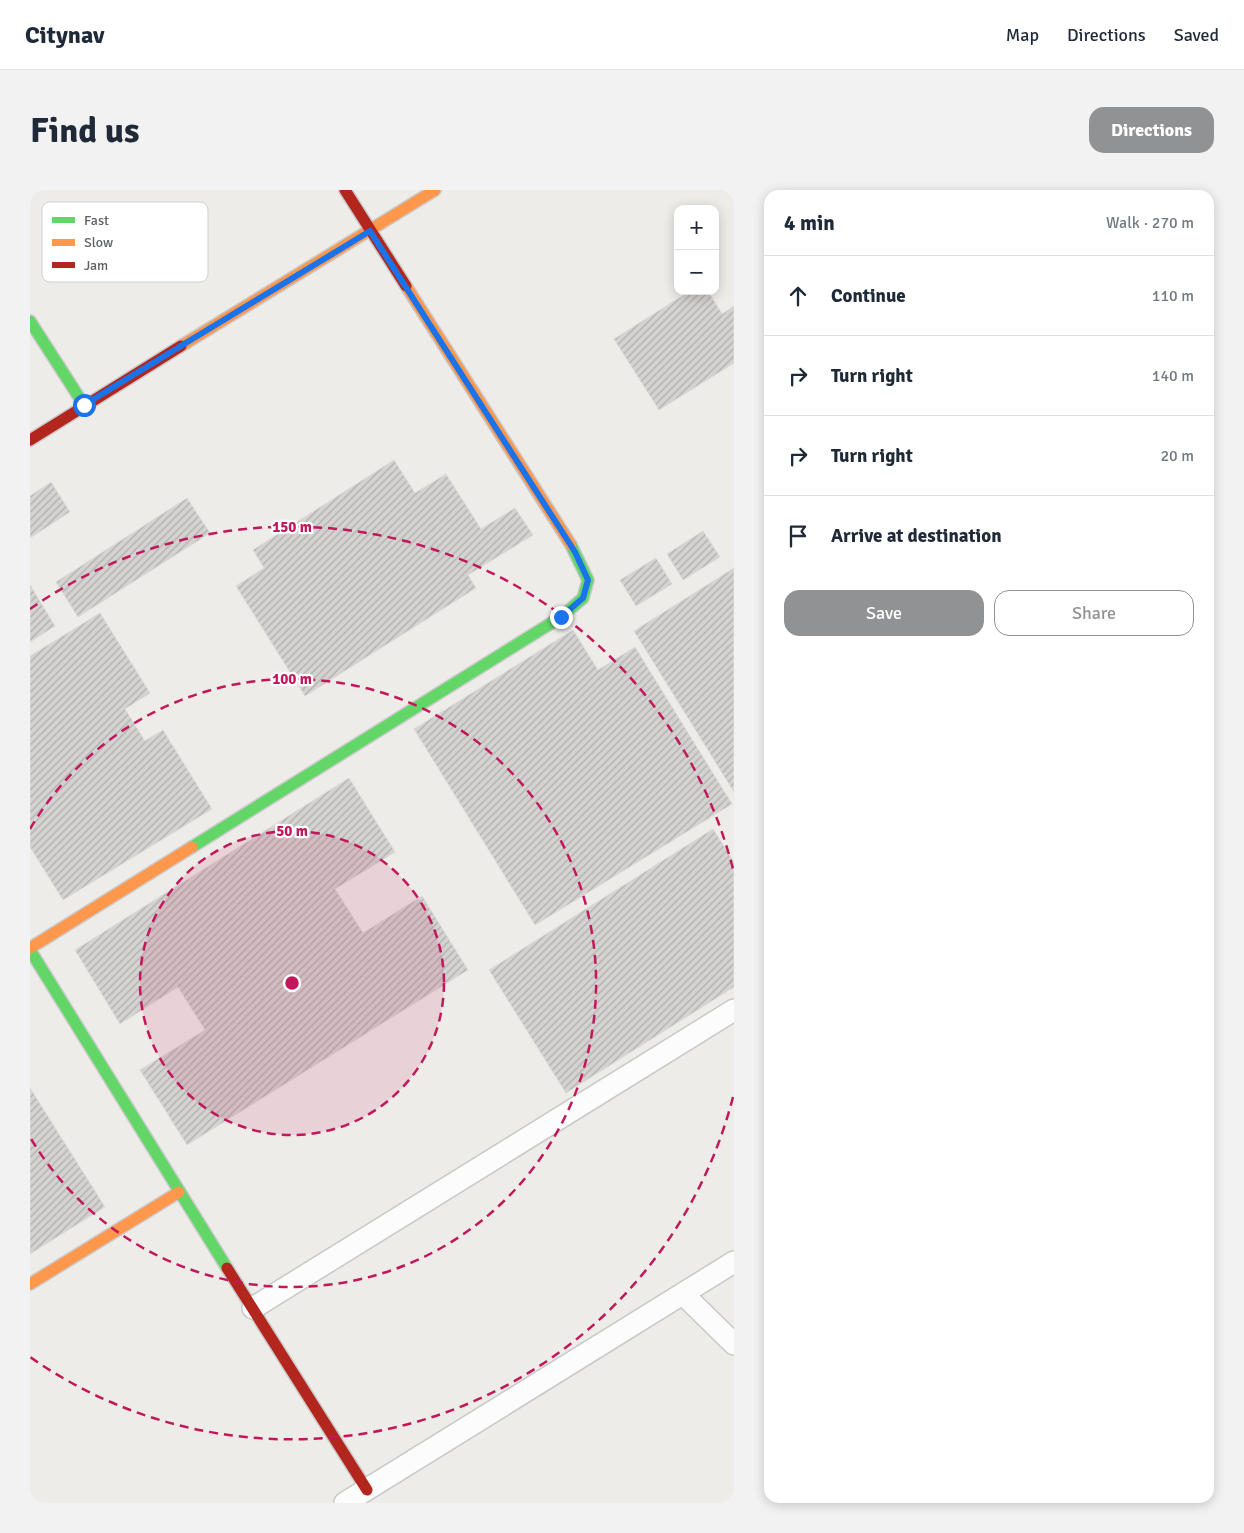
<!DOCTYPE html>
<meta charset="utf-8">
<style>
:root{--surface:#fff;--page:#f2f2f3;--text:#1f2937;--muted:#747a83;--line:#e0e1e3;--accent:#919293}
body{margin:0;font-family:Signika,sans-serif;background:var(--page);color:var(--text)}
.controls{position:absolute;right:15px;top:15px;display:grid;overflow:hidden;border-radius:10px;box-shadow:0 2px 12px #0003}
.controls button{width:45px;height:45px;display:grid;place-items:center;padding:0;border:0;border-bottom:1px solid var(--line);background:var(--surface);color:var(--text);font:25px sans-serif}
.stop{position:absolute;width:15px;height:15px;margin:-11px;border:4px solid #1a73e8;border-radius:50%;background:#fff}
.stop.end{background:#1a73e8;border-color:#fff;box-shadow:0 1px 5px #0008}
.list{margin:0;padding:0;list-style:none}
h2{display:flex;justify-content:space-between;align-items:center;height:65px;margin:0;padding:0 20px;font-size:21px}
h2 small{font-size:16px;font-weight:400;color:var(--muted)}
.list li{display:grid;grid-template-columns:32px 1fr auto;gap:15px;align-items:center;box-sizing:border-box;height:80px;padding:0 20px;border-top:1px solid var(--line)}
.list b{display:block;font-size:19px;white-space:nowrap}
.list em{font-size:16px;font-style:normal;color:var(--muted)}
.actions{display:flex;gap:10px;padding:15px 20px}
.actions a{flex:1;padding:11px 0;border:1px solid var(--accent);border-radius:15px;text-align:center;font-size:18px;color:var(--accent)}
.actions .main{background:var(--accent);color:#fff}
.icon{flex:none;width:28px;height:28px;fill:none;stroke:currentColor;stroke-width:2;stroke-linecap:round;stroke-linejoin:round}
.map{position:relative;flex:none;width:704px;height:1313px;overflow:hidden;border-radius:15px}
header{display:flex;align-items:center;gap:30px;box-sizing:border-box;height:70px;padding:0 25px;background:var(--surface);border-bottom:1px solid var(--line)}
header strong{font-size:24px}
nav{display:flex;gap:28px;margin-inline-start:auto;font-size:18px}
.intro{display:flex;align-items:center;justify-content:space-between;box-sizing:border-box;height:120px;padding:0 30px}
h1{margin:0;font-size:35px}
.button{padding:12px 22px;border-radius:15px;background:var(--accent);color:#fff;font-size:18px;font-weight:700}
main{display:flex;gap:30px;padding:0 30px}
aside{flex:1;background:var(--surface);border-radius:15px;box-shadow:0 2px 12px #0003}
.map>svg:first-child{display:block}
.building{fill:url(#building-hatch);stroke:#dcdbd8}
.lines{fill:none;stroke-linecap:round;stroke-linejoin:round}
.street-casing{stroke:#c8c8c8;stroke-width:24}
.fast-casing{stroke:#cacaca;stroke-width:14}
.slow-casing{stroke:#cacaca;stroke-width:14}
.jam-casing{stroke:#cacaca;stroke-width:14}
.street{stroke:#fcfcfc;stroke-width:21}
.fast{stroke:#63d668;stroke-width:11}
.slow{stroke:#ff974d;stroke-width:11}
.jam{stroke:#b3261e;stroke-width:11}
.route{stroke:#1a73e8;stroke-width:6}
.ring{fill:none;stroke:#c2185b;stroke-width:2.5;stroke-dasharray:9 6}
.key{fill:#fff;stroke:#cfd0d1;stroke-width:1}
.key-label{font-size:14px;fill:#5f6265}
.centre{fill:#c2185b;stroke:#fff;stroke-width:2.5}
.ring-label{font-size:15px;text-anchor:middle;font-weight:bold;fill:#c2185b;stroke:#fff;stroke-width:4.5;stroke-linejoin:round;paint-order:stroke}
</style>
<header>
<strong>Citynav</strong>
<nav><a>Map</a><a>Directions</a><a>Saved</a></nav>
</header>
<div class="intro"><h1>Find us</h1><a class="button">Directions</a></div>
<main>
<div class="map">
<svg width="704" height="1313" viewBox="0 0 704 1313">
<defs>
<pattern id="building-hatch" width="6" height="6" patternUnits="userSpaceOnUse" patternTransform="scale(1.25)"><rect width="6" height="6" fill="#d4d3d1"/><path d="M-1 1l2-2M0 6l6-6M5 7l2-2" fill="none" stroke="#afafad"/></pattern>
</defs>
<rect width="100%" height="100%" fill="#edece9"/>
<!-- building -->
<path class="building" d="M660,101h18l14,23 12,-8v57l-75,47 -45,-71z
M364,270l21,33 31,-19 35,55 34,-21 18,27 -65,40 8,13 -171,108 -69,-110 28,-18 -11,-18z
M21,292l19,30 -40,26v-42z
M157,308l23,35 -132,84 -22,-35z
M673,341l17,26 -37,23 -16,-26z
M626,368l16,26 -36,22 -16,-26z
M704,378v224l-100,-161z
M0,395l25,41 -25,16z
M70,423l50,80 -25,16 20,32 18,-11 49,79 -149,91 -33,-53v-191z
M543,440l25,40 37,-23 97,157 -197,121 -121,-196z
M319,588l46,74 -60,37 28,44 59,-37 46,74 -281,175 -47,-75 65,-40 -27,-43 -58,37 -45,-74z
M683,639l21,33v125l-168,106 -77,-123z
M0,898l75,119 -75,47z"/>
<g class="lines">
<defs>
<path id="street" d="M653,1104l51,50
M223,1118l481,-298
M315,1313l389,-241"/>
<path id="fast" d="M0,131l54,84
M162,657l369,-230 22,-19 5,-18 -17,-35
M0,760l197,318"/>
<path id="slow" d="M376,96l165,259
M151,156l254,-156
M0,758l162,-101
M0,1094l149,-92"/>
<path id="jam" d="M315,0l61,96
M0,250l151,-94
M197,1078l140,222"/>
</defs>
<!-- street casing -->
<use href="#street" class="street-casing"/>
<!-- fast casing -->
<use href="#fast" class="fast-casing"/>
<!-- slow casing -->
<use href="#slow" class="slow-casing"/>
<!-- jam casing -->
<use href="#jam" class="jam-casing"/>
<!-- street -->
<use href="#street" class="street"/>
<!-- fast -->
<use href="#fast" class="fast"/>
<!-- slow -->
<use href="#slow" class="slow"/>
<!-- jam -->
<use href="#jam" class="jam"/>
</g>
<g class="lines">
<!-- route -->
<path class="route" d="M54,215l286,-174 205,321 13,28 -5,18 -22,19"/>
</g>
<!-- distance rings -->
<circle cx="262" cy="793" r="152" fill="#c2185b" fill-opacity=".12"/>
<g class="ring">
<circle cx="262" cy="793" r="152"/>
<path d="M0 639A304 304 0 1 1 0 947"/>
<path d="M703 907A456 456 0 0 1 0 1167M0 419A456 456 0 0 1 703 679"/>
</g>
<!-- legend -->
<rect x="12" y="12" width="166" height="80" rx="8" class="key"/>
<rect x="22" y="27" width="23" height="6" fill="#63d668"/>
<rect x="22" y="49" width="23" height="7" fill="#ff974d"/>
<rect x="22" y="72" width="23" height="6" fill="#b3261e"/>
<g class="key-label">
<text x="54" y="35">Fast</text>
<text x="54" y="57">Slow</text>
<text x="54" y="80">Jam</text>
</g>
<circle cx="262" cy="793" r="8" class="centre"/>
<g class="ring-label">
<text x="262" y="342">150 m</text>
<text x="262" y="494">100 m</text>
<text x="262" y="646">50 m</text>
</g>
</svg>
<div class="controls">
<button>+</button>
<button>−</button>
</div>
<div class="stop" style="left:54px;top:215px"></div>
<div class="stop end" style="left:531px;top:427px"></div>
</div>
<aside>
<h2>4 min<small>Walk · 270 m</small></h2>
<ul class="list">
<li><svg class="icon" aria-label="ahead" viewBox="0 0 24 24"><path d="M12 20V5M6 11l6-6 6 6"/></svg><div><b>Continue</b></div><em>110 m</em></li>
<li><svg class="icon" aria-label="right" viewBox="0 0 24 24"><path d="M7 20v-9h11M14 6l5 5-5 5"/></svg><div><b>Turn right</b></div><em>140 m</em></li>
<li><svg class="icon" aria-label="right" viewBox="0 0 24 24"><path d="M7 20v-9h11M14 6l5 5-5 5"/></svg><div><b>Turn right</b></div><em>20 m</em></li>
<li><svg class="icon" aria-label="arrive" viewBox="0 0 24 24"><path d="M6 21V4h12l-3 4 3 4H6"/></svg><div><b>Arrive at destination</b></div></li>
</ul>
<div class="actions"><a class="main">Save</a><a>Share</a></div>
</aside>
</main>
